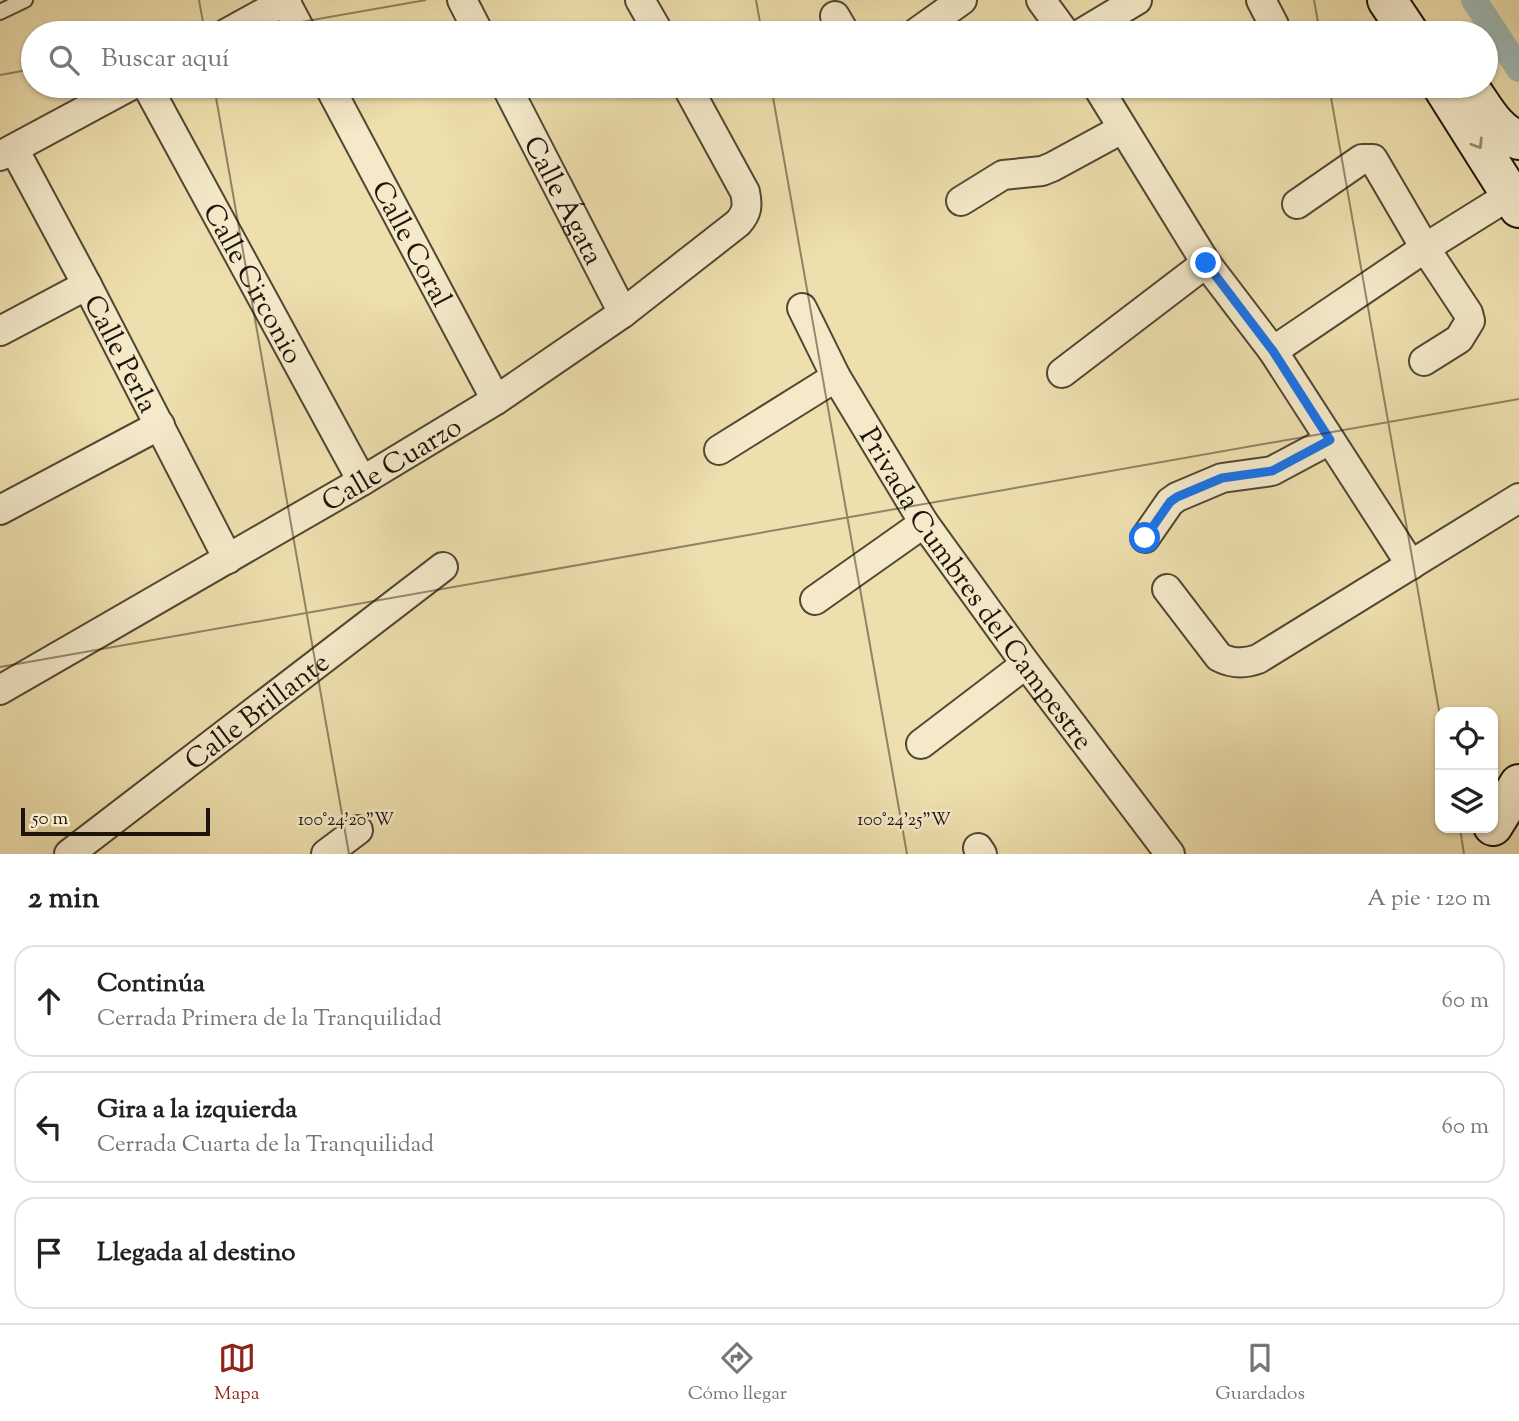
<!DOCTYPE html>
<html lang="es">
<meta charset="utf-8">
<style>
:root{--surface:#fff;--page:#f2f2f2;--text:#222;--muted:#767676;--line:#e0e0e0;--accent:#8f2418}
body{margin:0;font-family:"Sorts Mill Goudy",serif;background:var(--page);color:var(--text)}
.controls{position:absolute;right:21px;bottom:21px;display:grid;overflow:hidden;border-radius:14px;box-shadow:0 2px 5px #0004}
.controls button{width:63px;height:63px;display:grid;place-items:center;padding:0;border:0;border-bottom:2px solid var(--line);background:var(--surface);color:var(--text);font:35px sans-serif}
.scale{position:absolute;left:21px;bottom:18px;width:189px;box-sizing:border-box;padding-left:7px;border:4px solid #1e1409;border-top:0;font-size:19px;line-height:24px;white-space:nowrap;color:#1e1409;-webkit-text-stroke:5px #f4eaca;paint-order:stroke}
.stop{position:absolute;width:21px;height:21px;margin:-16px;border:5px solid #1a73e8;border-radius:50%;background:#fff}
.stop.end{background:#1a73e8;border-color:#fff;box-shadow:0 2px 7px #0008}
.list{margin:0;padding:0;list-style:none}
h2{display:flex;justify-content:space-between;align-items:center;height:91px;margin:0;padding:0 28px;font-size:30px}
h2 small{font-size:23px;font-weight:400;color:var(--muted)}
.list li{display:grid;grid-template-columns:46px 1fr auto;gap:21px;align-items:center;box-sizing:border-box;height:112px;margin:0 14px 14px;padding:0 14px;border:2px solid var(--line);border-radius:21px}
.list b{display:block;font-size:26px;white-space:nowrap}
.list p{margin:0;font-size:23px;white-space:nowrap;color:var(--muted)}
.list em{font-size:23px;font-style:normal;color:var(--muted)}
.icon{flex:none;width:38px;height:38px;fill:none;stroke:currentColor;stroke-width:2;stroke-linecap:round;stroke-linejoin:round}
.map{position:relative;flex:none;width:1519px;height:854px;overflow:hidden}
.search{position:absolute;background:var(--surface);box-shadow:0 2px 5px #0004;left:21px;right:21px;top:21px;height:77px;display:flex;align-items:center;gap:18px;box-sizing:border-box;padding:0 24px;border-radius:38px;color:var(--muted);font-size:26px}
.sheet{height:469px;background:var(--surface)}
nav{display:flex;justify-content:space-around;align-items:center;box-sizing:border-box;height:98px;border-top:2px solid var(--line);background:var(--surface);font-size:19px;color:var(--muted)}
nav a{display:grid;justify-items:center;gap:4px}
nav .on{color:var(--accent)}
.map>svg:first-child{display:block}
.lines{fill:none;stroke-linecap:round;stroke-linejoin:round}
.canal{stroke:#9ebab6;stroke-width:26}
.lane-casing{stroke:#524732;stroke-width:18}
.street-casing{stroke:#524732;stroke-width:32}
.secondary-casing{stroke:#1e1409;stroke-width:42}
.lane{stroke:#f4eaca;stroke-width:14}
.street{stroke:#f4eaca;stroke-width:28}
.secondary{stroke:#f4eaca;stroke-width:38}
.oneway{stroke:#948a73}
.route{stroke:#1a73e8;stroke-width:9}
.ticks{fill:none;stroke:#1e1409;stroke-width:2;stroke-opacity:0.45}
.labels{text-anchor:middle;stroke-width:5;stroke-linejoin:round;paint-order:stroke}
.street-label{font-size:28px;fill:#1e1409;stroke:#f4eaca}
.ticks-label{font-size:18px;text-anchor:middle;fill:#1e1409;stroke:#f4eaca;stroke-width:5;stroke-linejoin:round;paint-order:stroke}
</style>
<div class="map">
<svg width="1519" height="854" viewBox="0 0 1519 854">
<rect width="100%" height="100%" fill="#eedfae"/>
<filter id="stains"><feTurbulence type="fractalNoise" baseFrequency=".00286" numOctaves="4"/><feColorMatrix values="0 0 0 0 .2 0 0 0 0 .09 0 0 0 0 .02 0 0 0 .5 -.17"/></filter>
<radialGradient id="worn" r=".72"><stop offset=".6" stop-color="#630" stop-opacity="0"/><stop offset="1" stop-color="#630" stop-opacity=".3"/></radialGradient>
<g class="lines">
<!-- canal -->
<path class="canal" d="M1474,0l45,69"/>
<defs>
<path id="lane" d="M0,12l25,-12"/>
<g id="street">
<path d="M462,0l17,33"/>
<path d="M640,0l19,33"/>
<path d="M1041,0l24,33"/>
<path d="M1261,0l13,25 -1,8"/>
<path d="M285,1l17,32"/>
<path d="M835,16l10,17"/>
<path d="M227,33l60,-33"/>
<path d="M916,33l46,-33"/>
<path d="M1082,33l55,-33"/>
<path id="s1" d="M147,86l215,395"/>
<path id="s2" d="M329,86l167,314"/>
<path id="s3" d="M506,86l117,227"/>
<path d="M1097,86l109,177 67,88 138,214"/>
<path id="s4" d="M14,149l73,136 141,274"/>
<path d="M0,156l130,-70"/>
<path d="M961,201l42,-26 39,-4 10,-4 70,-38"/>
<path d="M1297,204l65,-45h11l52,89 43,65 2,8 -11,18 -35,22"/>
<path id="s5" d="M802,308l34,69 88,146 102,141 144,190"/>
<path d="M0,331l87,-46"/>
<path d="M1273,351l152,-103 85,-53"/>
<path d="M1062,373l144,-110"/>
<path d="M719,450l117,-73"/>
<path d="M0,510l160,-85"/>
<path d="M1145,538l25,-36 7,-5 45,-19 50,-7 58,-31"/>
<path d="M1167,589l52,68c13,7 25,7 39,2l261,-161"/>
<path d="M815,600l109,-77"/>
<path id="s6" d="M0,690l362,-209 134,-81 127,-87 115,-90c9,-10 10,-17 7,-31l-58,-106"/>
<path d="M921,744l105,-80"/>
<path d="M978,848l4,6"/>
<path id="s7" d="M69,854l374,-287"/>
<path d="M326,854l32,-24"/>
</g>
<path id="secondary" d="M1387,0l22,33
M1442,86l77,122
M1471,90c13,18 25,43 48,50
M1493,826l26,-42"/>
</defs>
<!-- lane casing -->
<use href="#lane" class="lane-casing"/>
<!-- street casing -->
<use href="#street" class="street-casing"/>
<!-- secondary casing -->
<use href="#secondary" class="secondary-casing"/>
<!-- lane -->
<use href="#lane" class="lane"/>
<!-- street -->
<use href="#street" class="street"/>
<!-- secondary -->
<use href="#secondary" class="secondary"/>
</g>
<!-- one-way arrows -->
<defs><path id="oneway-chevron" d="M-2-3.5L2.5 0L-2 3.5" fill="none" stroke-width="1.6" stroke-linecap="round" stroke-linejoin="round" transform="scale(1.75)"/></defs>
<use class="oneway" href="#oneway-chevron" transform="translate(1478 144) rotate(58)"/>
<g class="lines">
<!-- route -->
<path class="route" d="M1145,538l25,-36 7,-5 45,-19 50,-7 58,-31 -57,-89 -67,-88"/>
</g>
<!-- ticks -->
<path class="ticks" d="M199,0l6,33M756,0l6,33M1314,0l6,33M238,33l188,-33M0,75l33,-6M214,86l135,768M771,86l136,768M1329,86l111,630M0,667l1519,-268M1460,828l4,26"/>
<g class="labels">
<!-- street labels -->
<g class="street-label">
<text dy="10" stroke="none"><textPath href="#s3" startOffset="128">Calle Ágata</textPath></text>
<text dy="10" stroke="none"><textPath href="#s2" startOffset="178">Calle Coral</textPath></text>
<text dy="10" stroke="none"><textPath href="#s1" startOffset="224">Calle Circonio</textPath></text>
<text dy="10" stroke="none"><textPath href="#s4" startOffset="231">Calle Perla</textPath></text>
<text dy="10" stroke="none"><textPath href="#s6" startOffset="452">Calle Cuarzo</textPath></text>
<text dy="10" stroke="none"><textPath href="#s5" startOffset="331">Privada Cumbres del Campestre</textPath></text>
<text dy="10" stroke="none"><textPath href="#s7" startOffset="236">Calle Brillante</textPath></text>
</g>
</g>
<g class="ticks-label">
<text x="346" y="825">100°24'20"W</text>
<text x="904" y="825">100°24'25"W</text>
</g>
<rect width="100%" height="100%" filter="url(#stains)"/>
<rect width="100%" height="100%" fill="url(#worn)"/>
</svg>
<div class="controls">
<button><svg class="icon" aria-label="locate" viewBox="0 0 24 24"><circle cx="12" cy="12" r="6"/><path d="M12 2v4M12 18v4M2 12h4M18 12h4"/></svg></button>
<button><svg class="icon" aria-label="layers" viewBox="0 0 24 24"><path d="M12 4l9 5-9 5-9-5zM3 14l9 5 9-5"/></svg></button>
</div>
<div class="scale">50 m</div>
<div class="stop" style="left:1145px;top:538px"></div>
<div class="stop end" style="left:1206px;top:263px"></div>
<div class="search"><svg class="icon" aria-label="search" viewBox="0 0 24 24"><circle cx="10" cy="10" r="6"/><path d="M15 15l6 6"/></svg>Buscar aquí</div>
</div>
<section class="sheet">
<h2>2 min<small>A pie · 120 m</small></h2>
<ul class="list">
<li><svg class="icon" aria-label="ahead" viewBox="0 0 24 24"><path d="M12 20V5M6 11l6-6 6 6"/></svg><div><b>Continúa</b><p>Cerrada Primera de la Tranquilidad</p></div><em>60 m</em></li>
<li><svg class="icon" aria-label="left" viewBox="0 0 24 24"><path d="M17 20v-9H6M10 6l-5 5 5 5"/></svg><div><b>Gira a la izquierda</b><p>Cerrada Cuarta de la Tranquilidad</p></div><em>60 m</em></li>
<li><svg class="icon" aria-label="arrive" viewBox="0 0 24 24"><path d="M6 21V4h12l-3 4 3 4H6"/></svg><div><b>Llegada al destino</b></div></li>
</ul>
</section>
<nav>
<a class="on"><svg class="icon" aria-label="map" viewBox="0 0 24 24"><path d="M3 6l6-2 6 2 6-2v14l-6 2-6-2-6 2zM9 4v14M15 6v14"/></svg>Mapa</a>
<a><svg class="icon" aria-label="directions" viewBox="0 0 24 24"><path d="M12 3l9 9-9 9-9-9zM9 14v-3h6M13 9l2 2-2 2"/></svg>Cómo llegar</a>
<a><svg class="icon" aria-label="saved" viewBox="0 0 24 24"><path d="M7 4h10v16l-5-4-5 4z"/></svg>Guardados</a>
</nav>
